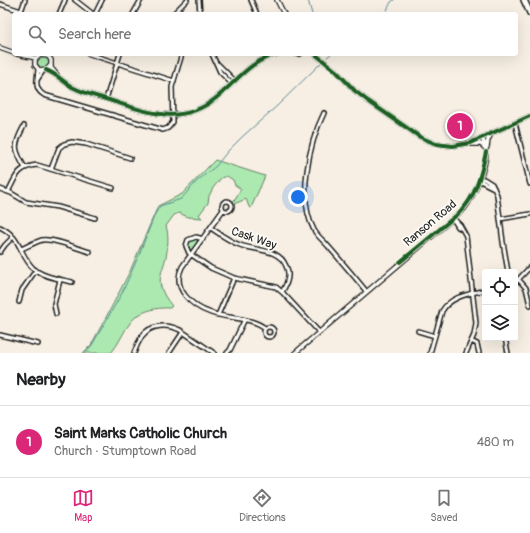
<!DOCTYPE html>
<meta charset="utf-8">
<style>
:root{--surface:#fff;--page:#f6f6f6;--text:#202124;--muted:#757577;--line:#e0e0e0;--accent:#db2777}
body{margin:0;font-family:Pangolin,sans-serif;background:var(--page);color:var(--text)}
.controls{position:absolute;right:12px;bottom:12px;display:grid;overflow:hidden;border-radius:4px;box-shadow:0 4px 16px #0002}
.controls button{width:36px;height:36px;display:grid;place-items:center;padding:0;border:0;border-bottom:1px solid var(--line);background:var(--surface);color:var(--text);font:20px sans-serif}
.you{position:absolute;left:298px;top:197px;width:14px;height:14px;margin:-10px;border:3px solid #fff;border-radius:50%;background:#1a73e8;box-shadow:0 0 0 6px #1a73e833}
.badge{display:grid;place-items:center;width:26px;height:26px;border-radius:50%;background:var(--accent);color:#fff;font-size:13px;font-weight:700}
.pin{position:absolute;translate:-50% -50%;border:2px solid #fff;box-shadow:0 1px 4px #0006}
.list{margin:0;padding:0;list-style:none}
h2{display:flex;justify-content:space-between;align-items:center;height:52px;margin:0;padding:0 16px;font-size:17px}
h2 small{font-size:13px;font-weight:400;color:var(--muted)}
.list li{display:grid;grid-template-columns:26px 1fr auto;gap:12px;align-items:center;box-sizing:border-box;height:72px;padding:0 16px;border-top:1px solid var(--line)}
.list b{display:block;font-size:15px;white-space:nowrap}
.list p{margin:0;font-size:13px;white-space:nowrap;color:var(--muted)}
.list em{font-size:13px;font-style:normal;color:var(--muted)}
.icon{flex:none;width:22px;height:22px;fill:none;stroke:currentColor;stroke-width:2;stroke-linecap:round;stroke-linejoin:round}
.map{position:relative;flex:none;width:530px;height:353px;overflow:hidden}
.search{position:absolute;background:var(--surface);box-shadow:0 4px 16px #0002;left:12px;right:12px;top:12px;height:44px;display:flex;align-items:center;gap:10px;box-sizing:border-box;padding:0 14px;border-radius:4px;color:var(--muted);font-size:15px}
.sheet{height:124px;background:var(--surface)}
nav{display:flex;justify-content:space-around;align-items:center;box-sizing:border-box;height:56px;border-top:1px solid var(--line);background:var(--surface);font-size:11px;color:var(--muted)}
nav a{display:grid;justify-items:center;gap:2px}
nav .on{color:var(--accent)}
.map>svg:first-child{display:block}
.green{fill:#abe9b0;stroke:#648266}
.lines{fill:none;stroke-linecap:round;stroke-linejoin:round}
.stream{stroke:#5c8995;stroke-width:1}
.minor-casing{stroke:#1c1c1c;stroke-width:6}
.tertiary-casing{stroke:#1c1c1c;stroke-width:6}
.motorway-casing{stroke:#1c1c1c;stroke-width:8}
.minor{stroke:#fdfcf7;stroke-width:3}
.tertiary{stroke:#fdfcf7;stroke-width:3.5}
.motorway{stroke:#fdfcf7;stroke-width:5}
.cycleway-casing{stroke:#fdfcf7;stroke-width:6}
.cycleway{stroke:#1b5e20;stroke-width:4}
.labels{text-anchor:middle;stroke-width:3.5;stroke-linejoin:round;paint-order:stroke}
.street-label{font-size:12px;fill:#1c1c1c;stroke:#fdfcf7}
</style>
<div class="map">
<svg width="530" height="353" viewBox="0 0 530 353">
<rect width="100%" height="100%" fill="#f7efe3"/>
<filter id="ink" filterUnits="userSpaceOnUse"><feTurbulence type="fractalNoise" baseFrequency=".025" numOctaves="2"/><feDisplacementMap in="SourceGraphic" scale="8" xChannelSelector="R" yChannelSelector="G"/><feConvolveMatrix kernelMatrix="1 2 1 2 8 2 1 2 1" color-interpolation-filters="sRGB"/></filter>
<g filter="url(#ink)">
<!-- green -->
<path class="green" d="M37 63a6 6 0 1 1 12 0a6 6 0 1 1-12 0Z
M215,160l50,16 -14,32 -2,-1 -3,-8 -12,5 -1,-2 8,-13 -6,-4 -2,-5 -6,-4 -6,2 -8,10 -4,8 -1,7 -9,12 3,3 -14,-1 -9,-4 -5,2 -8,11c3,9 2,21 0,31 -2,9 -8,20 -5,30 2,7 6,13 11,19l-2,2c-13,-1 -32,3 -40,15 -7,9 -11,21 -19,30h-28l8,-8 20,-37 19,-37 28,-65 24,-12z
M194,238l6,2 -10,12 -3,-5 1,-5z"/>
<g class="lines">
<!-- stream -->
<path class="stream" d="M308,0l4,14
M385,14l6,-12 3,-2
M327,57l4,-3
M85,353l7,-8 30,-52 16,-36 17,-43 5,-8 21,-7 16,-18 19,-15 11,-14 16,-16 34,-30 44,-43"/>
<defs>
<path id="minor" d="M75,0l18,14
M199,0l1,14
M251,0l6,14
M0,4l21,7
M20,14l5,-14
M59,14l6,-14
M95,14l7,-14
M133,14l8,-14
M173,14l14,-14
M89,54l85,27
M212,54l8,18 11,11
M218,64l16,16
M38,70c-1,10 -4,19 6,25l119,35 5,-2 5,-6 -1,-35 10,-33
M37,80l6,-9
M106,99l14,-45
M324,113c-15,30 -27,86 -10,117 3,6 10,11 14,16 13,15 26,30 38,45
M515,123l15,61
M24,126c-11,20 -10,23 1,42
M51,169l8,-21 5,-4 8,-2 14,2 44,14
M480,179h4l8,5 5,11 6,47 5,30
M480,179l2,3 12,6
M0,189l11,4 15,9 32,5 37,11
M8,192c8,-16 10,-25 29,-27l76,23
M222 206a5 5 0 1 1 10 0a5 5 0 1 1-10 0Z
M223,210l-41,57c-11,22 11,40 29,46 17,6 40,4 54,15
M453,218l7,7 6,11 10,87 -2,12 -8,18
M453,219l5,8 4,2
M500,219l30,-5
M0,227c21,10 19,27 33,41 10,9 26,11 39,14
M211,228c9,6 18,13 29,17 15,6 39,3 46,21 5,9 1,18 -4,26
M203,239l-7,-2 -8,3 -2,6 3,7 22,15 23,10 42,9 7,6 36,39
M21,249c7,-3 14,-7 21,-9 12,-2 36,9 48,12
M0,252l5,-7 8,-8
M519,280l7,8 4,17
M515,283l15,-16
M19,302l3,-12 14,-20
M56,314l-2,-10 6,-24
M218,315l16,-37
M264 332a5 5 0 1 1 10 0a5 5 0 1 1-10 0Z
M418,331l17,5
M0,335l38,9
M505,338l3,15
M471,341l6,3 2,9
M134,353c2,-6 5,-12 8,-17 9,-12 25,-12 38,-6l34,23
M169,353l14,-21
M227,353l3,-3 14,-29
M430,353l12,-42c9,-15 27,-17 43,-21"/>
<path id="tertiary" d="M277,0l7,14
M0,48l14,5
M17,54l19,4
M297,54h3
M315,54l21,17 19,20 13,10 52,36 16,7 17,2 17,-3 60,-27
M51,65l-5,5 -6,1 -5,-6v-5l5,-5 8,1 3,4v8l6,7
M46,70c11,4 18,13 28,18 12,6 26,9 38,13 38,12 70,25 104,-3 20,-16 35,-38 61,-44
M472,144h9l3,3
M487,147l1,-7 3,-6
M295,353l169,-144c10,-13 23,-43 22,-59 0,-4 -2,-8 -4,-12"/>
<path id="motorway" d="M524,0l6,13"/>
</defs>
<!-- minor casing -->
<use href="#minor" class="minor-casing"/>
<!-- tertiary casing -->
<use href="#tertiary" class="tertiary-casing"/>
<!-- motorway casing -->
<use href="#motorway" class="motorway-casing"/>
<!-- minor -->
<use href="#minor" class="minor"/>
<!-- tertiary -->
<use href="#tertiary" class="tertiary"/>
<!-- motorway -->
<use href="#motorway" class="motorway"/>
<defs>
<path id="cycleway" d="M315,54l21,17 19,20 13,10 52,36 16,7 17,2 17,-3 60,-27
M46,70c11,4 18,13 28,18 12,6 26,9 38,13 38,12 70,25 104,-3 20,-16 35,-38 61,-44
M400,262l58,-48c18,-17 23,-39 28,-62"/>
</defs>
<!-- cycleway casing -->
<use href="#cycleway" class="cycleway-casing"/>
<!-- cycleway -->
<use href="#cycleway" class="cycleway"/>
</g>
</g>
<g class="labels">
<!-- street labels -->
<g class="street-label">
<text transform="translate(430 223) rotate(-40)" y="4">Ranson Road</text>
<text transform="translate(254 238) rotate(19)" y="4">Cask Way</text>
</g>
</g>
</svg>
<div class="controls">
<button><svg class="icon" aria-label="locate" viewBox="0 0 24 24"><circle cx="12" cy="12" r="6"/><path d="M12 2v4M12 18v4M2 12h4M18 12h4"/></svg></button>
<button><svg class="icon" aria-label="layers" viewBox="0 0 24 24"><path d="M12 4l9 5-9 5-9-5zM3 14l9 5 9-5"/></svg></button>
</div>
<div class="you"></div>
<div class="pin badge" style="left:460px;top:126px">1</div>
<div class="search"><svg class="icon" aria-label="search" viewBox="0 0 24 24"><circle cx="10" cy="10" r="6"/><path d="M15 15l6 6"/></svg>Search here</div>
</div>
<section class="sheet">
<h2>Nearby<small></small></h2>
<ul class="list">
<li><span class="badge">1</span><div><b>Saint Marks Catholic Church</b><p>Church · Stumptown Road</p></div><em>480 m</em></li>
</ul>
</section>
<nav>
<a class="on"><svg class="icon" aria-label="map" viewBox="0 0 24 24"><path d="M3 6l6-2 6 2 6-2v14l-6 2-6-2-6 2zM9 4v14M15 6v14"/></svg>Map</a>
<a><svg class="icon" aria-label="directions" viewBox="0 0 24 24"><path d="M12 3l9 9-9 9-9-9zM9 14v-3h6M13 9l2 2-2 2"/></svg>Directions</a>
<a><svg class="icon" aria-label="saved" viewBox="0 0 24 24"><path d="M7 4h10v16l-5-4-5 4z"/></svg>Saved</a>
</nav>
